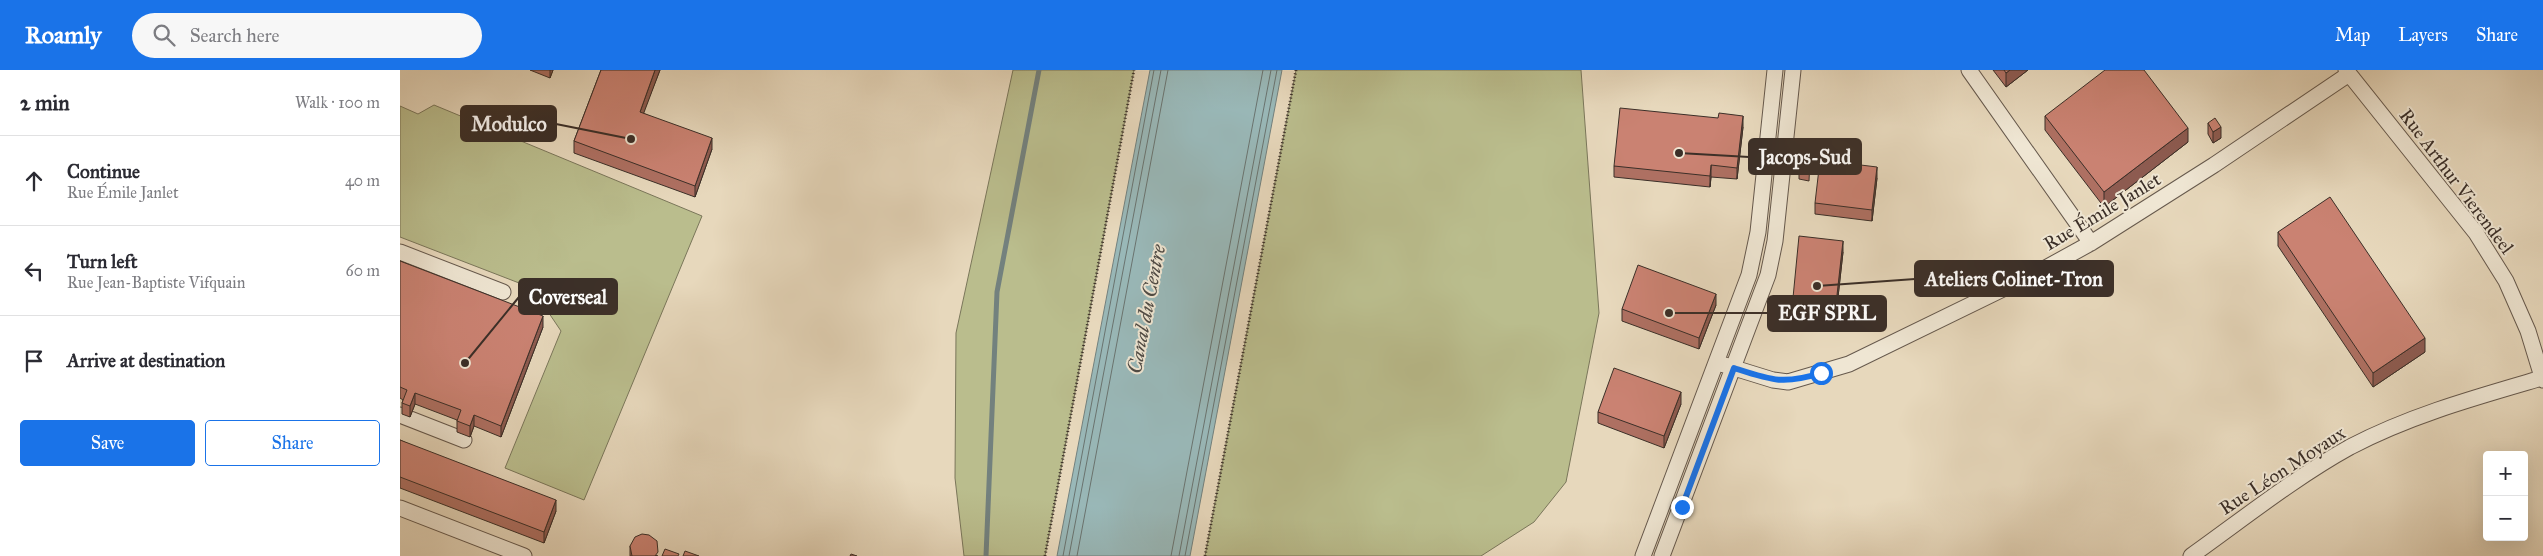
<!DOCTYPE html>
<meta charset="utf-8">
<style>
:root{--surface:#fff;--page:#f7f7f7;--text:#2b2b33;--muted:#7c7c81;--line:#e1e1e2;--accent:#1a73e8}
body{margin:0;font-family:"IM FELL Great Primer",serif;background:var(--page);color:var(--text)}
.controls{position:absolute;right:15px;bottom:15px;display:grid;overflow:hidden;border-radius:5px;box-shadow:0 5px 20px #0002}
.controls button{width:45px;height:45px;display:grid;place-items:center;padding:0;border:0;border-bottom:1px solid var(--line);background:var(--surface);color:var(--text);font:25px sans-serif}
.stop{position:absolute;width:15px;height:15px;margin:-11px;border:4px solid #1a73e8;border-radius:50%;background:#fff}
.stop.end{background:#1a73e8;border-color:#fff;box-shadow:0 1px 5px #0008}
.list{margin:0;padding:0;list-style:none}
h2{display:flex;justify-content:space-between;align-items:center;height:65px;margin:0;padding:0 20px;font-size:21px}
h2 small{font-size:16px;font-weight:400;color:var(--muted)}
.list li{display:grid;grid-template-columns:32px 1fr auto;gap:15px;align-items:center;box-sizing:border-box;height:90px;padding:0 20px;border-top:1px solid var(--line)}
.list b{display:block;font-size:19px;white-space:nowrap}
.list p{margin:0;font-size:16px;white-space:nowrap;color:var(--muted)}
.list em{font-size:16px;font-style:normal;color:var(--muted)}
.actions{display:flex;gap:10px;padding:15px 20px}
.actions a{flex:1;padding:11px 0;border:1px solid var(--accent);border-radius:5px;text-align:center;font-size:18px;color:var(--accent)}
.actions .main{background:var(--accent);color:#fff}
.icon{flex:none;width:28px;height:28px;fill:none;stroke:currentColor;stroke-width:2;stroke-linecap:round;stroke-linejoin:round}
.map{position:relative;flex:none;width:2143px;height:486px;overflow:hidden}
header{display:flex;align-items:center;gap:30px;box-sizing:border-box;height:70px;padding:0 25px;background:var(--accent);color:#fff}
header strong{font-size:24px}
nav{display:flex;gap:28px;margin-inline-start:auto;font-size:18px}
.search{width:350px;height:45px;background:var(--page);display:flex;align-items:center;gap:12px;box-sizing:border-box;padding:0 18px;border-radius:28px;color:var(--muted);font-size:19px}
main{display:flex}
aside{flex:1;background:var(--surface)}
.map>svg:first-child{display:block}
.green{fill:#babd8d;stroke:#7a765a}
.water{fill:#99b8b8;stroke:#73817e}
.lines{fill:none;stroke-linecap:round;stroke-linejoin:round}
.shore{stroke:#6a7470;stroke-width:1}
.stream{stroke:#73817e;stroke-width:5}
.minor-casing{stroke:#66594d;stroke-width:17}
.path{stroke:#3b2f28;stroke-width:3;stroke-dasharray:1 2.5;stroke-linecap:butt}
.minor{stroke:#efe6d3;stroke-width:15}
.wall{fill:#ae7062;stroke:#3b2f28}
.shaded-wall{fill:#8d5b50;stroke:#3b2f28}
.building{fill:#ca8272;stroke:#3b2f28}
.route{stroke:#1a73e8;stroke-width:6}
.labels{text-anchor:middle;stroke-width:4;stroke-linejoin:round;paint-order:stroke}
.street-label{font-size:19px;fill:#3b2f28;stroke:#efe6d3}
.water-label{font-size:20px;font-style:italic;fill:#4e4a45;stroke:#efe6d3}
.leader{fill:none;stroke:#3b2f28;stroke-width:2}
.callout-dot{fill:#3b2f28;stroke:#efe6d3;stroke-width:2}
.callout{fill:#3b2f28;stroke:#3b2f28;stroke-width:2}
.callout-label{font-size:20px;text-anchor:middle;font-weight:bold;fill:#fff}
</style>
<header>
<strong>Roamly</strong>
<div class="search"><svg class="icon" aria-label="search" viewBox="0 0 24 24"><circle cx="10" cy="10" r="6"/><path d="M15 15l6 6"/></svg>Search here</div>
<nav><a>Map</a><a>Layers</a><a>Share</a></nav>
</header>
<main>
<aside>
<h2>2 min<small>Walk · 100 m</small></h2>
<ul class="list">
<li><svg class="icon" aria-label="ahead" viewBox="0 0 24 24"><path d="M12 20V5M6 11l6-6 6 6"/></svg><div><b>Continue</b><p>Rue Émile Janlet</p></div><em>40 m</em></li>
<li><svg class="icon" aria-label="left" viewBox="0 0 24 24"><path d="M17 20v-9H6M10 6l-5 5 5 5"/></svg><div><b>Turn left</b><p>Rue Jean-Baptiste Vifquain</p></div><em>60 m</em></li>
<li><svg class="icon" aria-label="arrive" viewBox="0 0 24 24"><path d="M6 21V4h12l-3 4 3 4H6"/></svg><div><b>Arrive at destination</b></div></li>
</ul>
<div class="actions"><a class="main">Save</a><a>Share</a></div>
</aside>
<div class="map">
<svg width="2143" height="486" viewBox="0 0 2143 486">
<rect width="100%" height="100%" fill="#e7d8bc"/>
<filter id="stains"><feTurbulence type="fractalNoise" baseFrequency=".004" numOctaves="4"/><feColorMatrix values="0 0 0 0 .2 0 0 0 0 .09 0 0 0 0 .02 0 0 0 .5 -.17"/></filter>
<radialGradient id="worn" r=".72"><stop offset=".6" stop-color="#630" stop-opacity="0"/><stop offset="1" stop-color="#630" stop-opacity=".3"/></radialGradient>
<!-- green -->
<path class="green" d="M613,0h121l-89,486h-81l-9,-78 1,-145z
M896,0h285l18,243 -33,169 -32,40 -53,34h-276z
M34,35l268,111 -118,284 -79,-32 56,-137 -29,-43 -132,-51v-131l18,8z"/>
<!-- water -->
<path class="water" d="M750,0h132l-92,486h-133z"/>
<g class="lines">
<!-- shore -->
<path class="shore" d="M663,486l91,-486
M669,486l92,-486
M677,486l91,-486
M771,486l92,-486
M779,486l92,-486
M785,486l92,-486"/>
<!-- stream -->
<path class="stream" d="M586,486l11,-264 42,-222"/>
<defs>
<path id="minor" d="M1569,0l122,173
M1946,0l130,163 30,48 22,50 15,49
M0,182l103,40
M1318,293l55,17 15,2 61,-18 193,-94 49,-27 123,-78 135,-91
M0,345l64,25
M0,438l124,48
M1243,486l106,-281 9,-43 17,-162
M1262,486l106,-281 7,-34 18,-171
M1791,486c52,-37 103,-78 159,-109 61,-32 127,-50 192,-69"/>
</defs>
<!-- minor casing -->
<use href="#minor" class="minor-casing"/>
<!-- path -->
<path class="path" d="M645,486l89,-486
M805,486l91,-486"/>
<!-- minor -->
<use href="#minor" class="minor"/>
</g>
<!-- wall -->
<path class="wall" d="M130,0h23l-3,8z
M201,0h59l-17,43 69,36 -17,48 -121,-44v-12z
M1593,0h35l-22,17z
M1645,46l143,26 -84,65 -59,-77z
M1808,53l13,15 -8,5 -5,-9z
M1343,57l-6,52 -26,-2 -1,10 -96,-10v-11z
M1410,90l-1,21 -10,-2v-11z
M1477,108l-5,43 -57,-7v-11z
M1878,162l147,120 -52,35 -95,-141z
M1443,182l-8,72 -43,-5v-11z
M0,191l143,66 -42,110 -27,-11 -4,11 -13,-5v-12l-42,-16 -5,13 -8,-3v-11l1,-3 -3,-2z
M1316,235l-17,44 -77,-28v-12z
M1281,334l-17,44 -66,-25v-11z
M0,370l156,71 -12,32 -144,-55z
M230,476l28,10h-28z"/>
<!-- shaded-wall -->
<path class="shaded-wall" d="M150,0h3l-3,8z
M255,0h5l-20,53v-11z
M1610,0h18l-22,17v-14z
M1343,46v11l-6,52v-11z
M1821,57v11l-8,5v-11z
M1788,58v14l-84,65v-15z
M312,68v11l-17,48v-11z
M1311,95v12l-1,10v-11z
M1477,97v11l-5,43v-11z
M1443,171v11l-8,72v-11z
M1316,224v11l-17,44v-11z
M143,246v11l-42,110v-11z
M2025,268v14l-52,35v-14z
M1281,322v12l-17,44v-12z
M15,323v11l-5,13v-11z
M74,345v11l-4,11v-11z
M156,430v11l-12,32v-11z"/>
<!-- building -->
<path class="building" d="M201,0h54l-15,42 72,26 -17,48 -121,-45z
M1604,0h6l-4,3z
M1705,0h39l44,58 -84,64 -59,-76z
M1220,38l98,10 1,-5 24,3 -6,52 -26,-3 -1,11 -96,-10z
M1815,48l6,9 -8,5 -5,-9z
M1420,90l57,7 -5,43 -57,-7z
M1930,127l95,141 -52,35 -95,-141z
M1399,166l44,5 -8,72 -43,-5z
M0,191l143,55 -42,110 -27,-11 -4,11 -13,-5 4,-11 -46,-17 -5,13 -8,-3 5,-13 -7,-3z
M1238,195l78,29 -17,44 -77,-29z
M1214,298l67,24 -17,44 -66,-24z
M0,370l156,60 -12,32 -144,-55z
M242,464l7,1 8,6 1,11 -3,4h-23l-2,-10 5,-9z
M265,479l14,5 -1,2h-16z
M285,481l14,5h-16z
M451,484l6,2h-7z"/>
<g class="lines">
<!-- route -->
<path class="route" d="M1282,437l52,-139c37,12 49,17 87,5"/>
</g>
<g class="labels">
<!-- street labels -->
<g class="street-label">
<text transform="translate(2057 111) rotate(53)" y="7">Rue Arthur Vierendeel</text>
<text transform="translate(1702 141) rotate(-31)" y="7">Rue Émile Janlet</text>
<text transform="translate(1882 400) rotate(-33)" y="7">Rue Léon Moyaux</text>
</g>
<!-- water labels -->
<g class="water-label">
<text transform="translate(746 239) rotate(-79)" y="7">Canal du Centre</text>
</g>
</g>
<!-- callouts -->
<path class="leader" d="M231 69L156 54M1279 83L1349 87M1417 216L1515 209M65 293L119 227M1269 243L1368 243"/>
<g class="callout-dot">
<circle cx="231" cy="69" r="5"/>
<circle cx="1279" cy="83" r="5"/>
<circle cx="1417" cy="216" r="5"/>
<circle cx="65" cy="293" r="5"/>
<circle cx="1269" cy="243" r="5"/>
</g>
<g class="callout">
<rect x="61" y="36" width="95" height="35" rx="5"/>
<rect x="1349" y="69" width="112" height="35" rx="5"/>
<rect x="1515" y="191" width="198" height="35" rx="5"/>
<rect x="119" y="209" width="98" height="35" rx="5"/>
<rect x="1368" y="226" width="118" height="35" rx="5"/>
</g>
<g class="callout-label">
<text x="109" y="61">Modulco</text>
<text x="1405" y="94">Jacops-Sud</text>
<text x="1614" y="216">Ateliers Colinet-Tron</text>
<text x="168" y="234">Coverseal</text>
<text x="1427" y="250">EGF SPRL</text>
</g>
<rect width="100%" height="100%" filter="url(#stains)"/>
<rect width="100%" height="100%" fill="url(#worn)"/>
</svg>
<div class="controls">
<button>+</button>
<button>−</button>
</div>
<div class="stop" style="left:1421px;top:303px"></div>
<div class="stop end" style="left:1282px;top:437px"></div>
</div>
</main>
